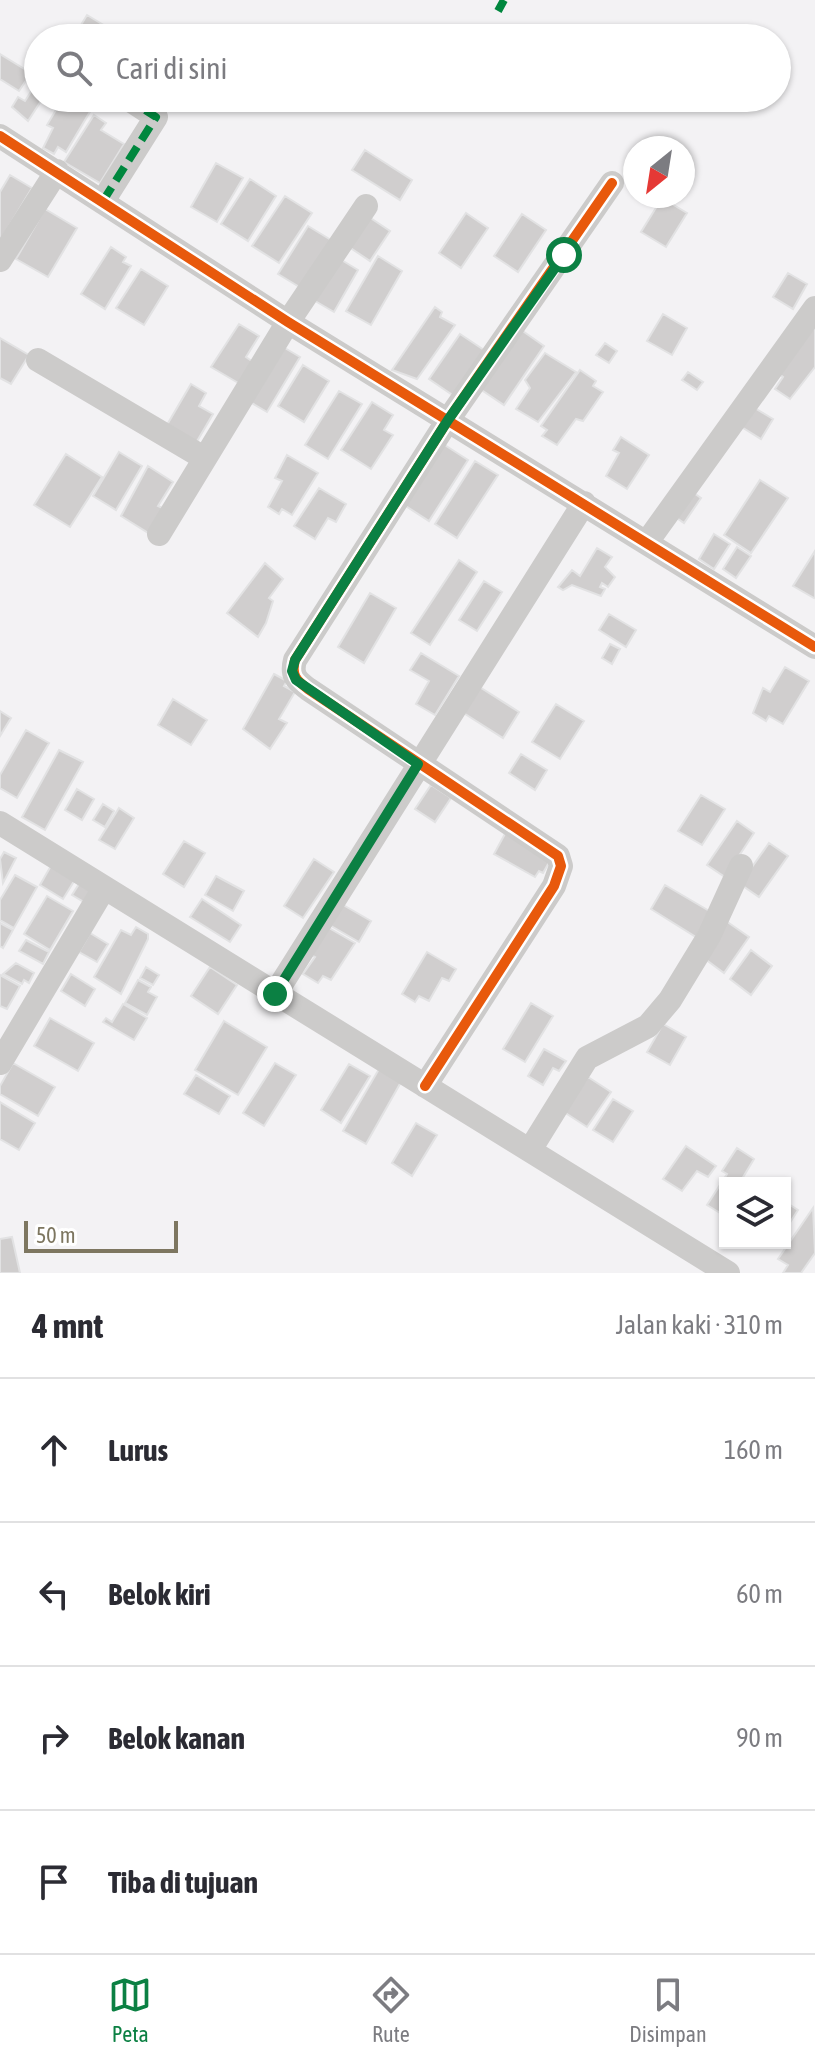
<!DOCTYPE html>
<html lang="id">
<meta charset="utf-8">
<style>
:root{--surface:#fff;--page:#f7f7f7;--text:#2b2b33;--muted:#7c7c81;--line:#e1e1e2;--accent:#0b8043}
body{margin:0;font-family:"Asap Condensed",sans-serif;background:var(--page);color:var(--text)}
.controls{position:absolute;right:24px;bottom:24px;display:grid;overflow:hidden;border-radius:0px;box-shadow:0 2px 6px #0004}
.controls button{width:72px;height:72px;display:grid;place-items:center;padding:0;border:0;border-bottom:2px solid var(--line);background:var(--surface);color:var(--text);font:40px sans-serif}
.compass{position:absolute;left:623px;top:136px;width:72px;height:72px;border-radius:50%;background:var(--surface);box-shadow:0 2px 6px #0004;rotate:210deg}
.scale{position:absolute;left:24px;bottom:20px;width:154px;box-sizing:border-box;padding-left:8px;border:4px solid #7d7660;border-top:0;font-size:22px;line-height:28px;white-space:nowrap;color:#7d7660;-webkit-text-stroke:6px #fff;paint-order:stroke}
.stop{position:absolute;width:24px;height:24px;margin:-18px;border:6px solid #0b8043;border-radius:50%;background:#fff}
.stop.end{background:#0b8043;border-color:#fff;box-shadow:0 2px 8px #0008}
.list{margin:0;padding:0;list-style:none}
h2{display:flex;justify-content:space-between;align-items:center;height:104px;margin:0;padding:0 32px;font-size:34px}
h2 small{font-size:26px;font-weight:400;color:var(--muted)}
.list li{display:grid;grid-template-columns:52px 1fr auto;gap:24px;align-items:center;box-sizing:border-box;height:144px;padding:0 32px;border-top:2px solid var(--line)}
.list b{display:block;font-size:30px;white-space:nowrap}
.list em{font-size:26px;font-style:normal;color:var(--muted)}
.icon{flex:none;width:44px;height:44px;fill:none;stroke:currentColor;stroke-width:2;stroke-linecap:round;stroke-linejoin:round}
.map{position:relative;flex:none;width:815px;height:1273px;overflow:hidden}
.search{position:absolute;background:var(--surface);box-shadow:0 2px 6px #0004;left:24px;right:24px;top:24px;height:88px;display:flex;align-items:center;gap:20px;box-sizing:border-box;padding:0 28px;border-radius:44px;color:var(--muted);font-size:30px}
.sheet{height:680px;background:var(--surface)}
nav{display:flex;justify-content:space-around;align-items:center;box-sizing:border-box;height:112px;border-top:2px solid var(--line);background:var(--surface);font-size:22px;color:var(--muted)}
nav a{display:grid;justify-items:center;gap:4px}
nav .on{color:var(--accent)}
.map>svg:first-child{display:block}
.building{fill:#d0cece;stroke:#e2e2e3;stroke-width:2}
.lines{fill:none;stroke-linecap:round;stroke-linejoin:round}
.street{stroke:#cccbca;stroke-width:24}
.quiet{stroke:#00873e;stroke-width:8;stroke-dasharray:16 8;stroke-linecap:butt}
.cycleway-casing{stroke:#fff;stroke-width:15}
.cycleway{stroke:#e8590c;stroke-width:10}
.route{stroke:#0b8043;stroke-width:10}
</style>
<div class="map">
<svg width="815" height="1273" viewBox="0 0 815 1273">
<rect width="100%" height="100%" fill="#f3f2f4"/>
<!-- building -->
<path class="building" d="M87,15l38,23h-52z
M0,54l31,19 -12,18 -19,-12z
M32,90l11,8 -15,23 -16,-14 6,-10 7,4z
M63,98h8l20,12 -25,42 -8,-5 -4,7 -11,-6 10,-20 -6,-3z
M94,115l12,8 -5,7 23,14 -24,39 -36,-21z
M365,150l47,30 -12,20 -48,-30z
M216,163l27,15 -26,44 -26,-15z
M10,175l22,13 -32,53v-49z
M250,179l26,17 -28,45 -27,-17z
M285,196l27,17 -33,50 -27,-17z
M662,198l25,15 -21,34 -25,-15z
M45,209l32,19 -29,49 -32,-18z
M466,213l22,15 -27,40 -22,-15z
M522,214l24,16 -28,42 -24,-16z
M366,215l24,16 -20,30 -24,-16z
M308,226l23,14 -30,48 -23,-14z
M111,247l15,10 -3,5 8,4 -26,43 -24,-15z
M335,256l23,14 -24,42 -24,-14z
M378,256l24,15 -31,54 -25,-14z
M141,269l27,17 -24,39 -28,-17z
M788,273l19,11 -14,25 -20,-12z
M435,307l7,5 -2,5 15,8 -38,54 -25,-9z
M663,314l24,14 -15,27 -25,-14z
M239,324l20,12 -13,21 7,5 -13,22 -29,-17z
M517,327l27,19 -40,59 -27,-18z
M815,327v40l-25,32 -15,-10 8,-12 -9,-7z
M460,334l24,16 -30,46 -25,-17z
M0,338l29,17 -18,29 -11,-6z
M605,343l12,8 -8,12 -13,-8z
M278,344l22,13 -33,55 -22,-13z
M545,353l31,19 -38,50 -22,-13 14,-21 -5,-8z
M303,365l26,16 -25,41 -26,-16z
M580,370l16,11 -3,5 10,6 -20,29 -7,-2 -19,26 -15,-9 5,-6 -6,-4z
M688,372l15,10 -6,8 -15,-10z
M191,384l15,9 -7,13 14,8 -20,34 -29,-18z
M339,391l23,13 -34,55 -23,-14z
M372,402l21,13 -9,15 9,5 -22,34 -30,-19z
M753,407l20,12 -12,20 -21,-13z
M621,437l28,18 -22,34 -21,-13 13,-23 -6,-3z
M440,442l28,18 -39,61 -28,-18z
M119,452l23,14 -26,44 -23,-14z
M66,454l36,23 -32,50 -36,-22z
M287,455l31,18 -26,42 -10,-6 -3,5 -11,-7 14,-26 -7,-3z
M475,461l23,14 -41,63 -22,-14z
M148,466l25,16 -15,24 7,3 -15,25 -29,-18z
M760,480l28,18 -37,55 -27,-18z
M319,488l27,16 -10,18 -8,-4 -13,21 -21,-13z
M688,489l13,9 -17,25 -13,-9z
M714,534l16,10 -16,25 -15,-10z
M737,547l14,9 -15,22 -13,-9z
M597,548l15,9 -7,10 10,10 -7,10 -6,-4 -2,4 5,2 -4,7 -29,-11 -9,5 -5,-3 14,-17 8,6z
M815,551v46l-1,1 -21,-12z
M459,560l18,12 -47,73 -19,-12z
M265,563l18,16 -14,19 4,3 -7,22 -8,14 -31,-24z
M484,581l18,11 -25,39 -18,-11z
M370,593l26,15 -32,55 -26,-16z
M609,614l27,16 -10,17 -27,-17z
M610,644l10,5 -8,15 -10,-6z
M421,653l38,23 -24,39 -19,-11 13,-23 -19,-11z
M785,667l24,14 -26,43 -14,-8 -3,5 -13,-8 10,-25 7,4z
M274,674l13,7 -3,5 11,6 -16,27 8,4 -17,26 -27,-20z
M478,686l41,26 -16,26 -41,-26z
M173,699l34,21 -16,25 -33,-20z
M556,704l28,17 -24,38 -28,-17z
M0,711l11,7 -11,18z
M26,730l23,13 -32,55 -17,-10v-13z
M59,750l24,12 -38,68 -23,-13z
M521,754l26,16 -12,20 -26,-17z
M431,785l20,13 -16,24 -20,-13z
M77,789l17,10 -12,21 -17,-10z
M701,795l24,14 -23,36 -24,-14z
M103,804l11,7 -9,16 -12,-7z
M119,808l15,10 -19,31 -16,-9z
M737,821l17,12 -29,44 -18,-12z
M506,832l45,27 -8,14 -4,-2 -4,6 -41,-23z
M184,841l21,12 -21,34 -21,-13z
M769,843l19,13 -29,41 -19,-13z
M4,852l12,6 -13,25 -3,-24z
M314,859l20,13 -31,46 -19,-12z
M52,864l24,14 -13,21 -23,-14z
M15,875l22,12 -23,41 -14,-8v-20z
M216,876l28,15 -11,20 -28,-16z
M79,884l11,7 -6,11 -12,-7z
M665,885l46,27 -15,25 -45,-28z
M47,896l26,15 -23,39 -26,-16z
M202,899l39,26 -11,17 -40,-25z
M338,902l33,19 -12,21 -33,-19z
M726,921l23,16 -25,36 -23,-17z
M0,923l13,7 -10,18 -3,-2z
M322,924l33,19 -24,37 -8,-4 -5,7 -15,-9 12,-17 -6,-3z
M136,927l12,7v5l-27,55 -27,-17 27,-47 10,5z
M90,933l18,11 -11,18 -18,-10z
M26,940l23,12 -6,12 -24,-13z
M751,950l21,16 -21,29 -21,-16z
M427,952l29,17 -7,12 -7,-3 -13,23 -10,-5 -4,6 -13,-8z
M16,963l18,10 -5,10 -5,-3 -2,4 -19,-10z
M146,967l13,8 -6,10 -13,-7z
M210,967l27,18 -19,29 -27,-18z
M71,974l24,15 -10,17 -24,-15z
M0,975l20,11 -13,23 -7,-3z
M138,980l13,7 -3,5 9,5 -10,18 -22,-12z
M531,1003l22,13 -28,46 -22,-13z
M123,1004l24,14 -13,22 -31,-18 3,-4 6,4z
M50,1018l44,25 -16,28 -44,-25z
M224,1021l43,26 -29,48 -43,-25z
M663,1024l23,13 -16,28 -23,-13z
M544,1049l22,12 -7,10 -6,-3 -10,17 -15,-9z
M13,1063l42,24 -17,29 -38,-22v-8z
M275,1063l21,12 -32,51 -21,-13z
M349,1064l21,12 -29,47 -20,-13z
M379,1069l22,13 -35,62 -23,-13z
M196,1075l34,21 -11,18 -35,-20z
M588,1077l23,15 -24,35 -23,-15z
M613,1099l20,12 -20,31 -20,-12z
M0,1102l35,21 -16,27 -19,-11z
M416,1123l21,12 -25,41 -20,-13z
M686,1146l30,20 -8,11 -11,-6 -15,20 -19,-12z
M737,1148l17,11 -12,20 7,4h-24v23l-5,7 -13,-8 20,-31 -5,-3z
M787,1203l11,7 -9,14 -4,-3z
M813,1208l2,45 -14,20h-18l5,-8 -10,-6z
M12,1237l8,36h-20v-34z"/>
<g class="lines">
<!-- street -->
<path class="street" d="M0,136l288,186 527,325
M103,201l53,-84 -29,-19
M0,260l57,-89
M38,360l166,98
M159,534l129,-212 78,-116
M647,542l168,-234
M0,823l728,450
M275,994l309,-491
M0,1063l104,-175
M425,1086l129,-200 7,-20 -3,-10 -250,-167c-12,-9 -17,-14 -13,-29l153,-240 164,-237
M530,1150l57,-92 61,-32 22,-26 39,-64 32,-70"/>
<!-- quiet -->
<path class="quiet" d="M498,11l6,-11
M103,201l53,-84 -29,-19"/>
<defs>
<path id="cycleway" d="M0,136l288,186 527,325
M425,1086l129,-200 7,-20 -3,-10 -250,-167c-12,-9 -17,-14 -13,-29l153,-240 164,-237"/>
</defs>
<!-- cycleway casing -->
<use href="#cycleway" class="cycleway-casing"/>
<!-- cycleway -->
<use href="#cycleway" class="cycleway"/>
</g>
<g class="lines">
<!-- route -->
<path class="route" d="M275,994l143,-230 -122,-84 -4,-9 3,-11 153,-240 116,-165"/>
</g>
</svg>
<div class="controls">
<button><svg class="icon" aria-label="layers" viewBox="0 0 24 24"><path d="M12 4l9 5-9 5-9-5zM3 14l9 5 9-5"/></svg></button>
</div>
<svg class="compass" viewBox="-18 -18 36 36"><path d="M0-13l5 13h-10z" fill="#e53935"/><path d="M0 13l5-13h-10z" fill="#7c7c81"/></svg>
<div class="scale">50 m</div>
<div class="stop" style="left:564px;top:255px"></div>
<div class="stop end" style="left:275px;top:994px"></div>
<div class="search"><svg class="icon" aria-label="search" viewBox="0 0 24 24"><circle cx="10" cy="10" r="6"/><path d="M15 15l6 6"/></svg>Cari di sini</div>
</div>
<section class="sheet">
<h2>4 mnt<small>Jalan kaki · 310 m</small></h2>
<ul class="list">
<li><svg class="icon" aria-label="ahead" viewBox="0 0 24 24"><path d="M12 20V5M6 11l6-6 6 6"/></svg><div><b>Lurus</b></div><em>160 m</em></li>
<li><svg class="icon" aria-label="left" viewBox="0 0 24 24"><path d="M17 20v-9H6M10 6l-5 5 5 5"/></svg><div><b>Belok kiri</b></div><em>60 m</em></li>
<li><svg class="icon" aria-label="right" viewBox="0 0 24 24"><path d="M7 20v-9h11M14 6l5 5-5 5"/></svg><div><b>Belok kanan</b></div><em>90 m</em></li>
<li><svg class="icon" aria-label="arrive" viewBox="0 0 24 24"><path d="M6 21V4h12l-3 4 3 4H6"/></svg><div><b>Tiba di tujuan</b></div></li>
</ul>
</section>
<nav>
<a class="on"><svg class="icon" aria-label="map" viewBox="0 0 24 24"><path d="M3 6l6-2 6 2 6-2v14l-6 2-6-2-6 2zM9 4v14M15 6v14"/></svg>Peta</a>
<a><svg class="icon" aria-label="directions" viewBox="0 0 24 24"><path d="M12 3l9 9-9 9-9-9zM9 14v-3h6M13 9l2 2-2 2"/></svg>Rute</a>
<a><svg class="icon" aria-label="saved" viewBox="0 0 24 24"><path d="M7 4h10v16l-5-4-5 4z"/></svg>Disimpan</a>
</nav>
